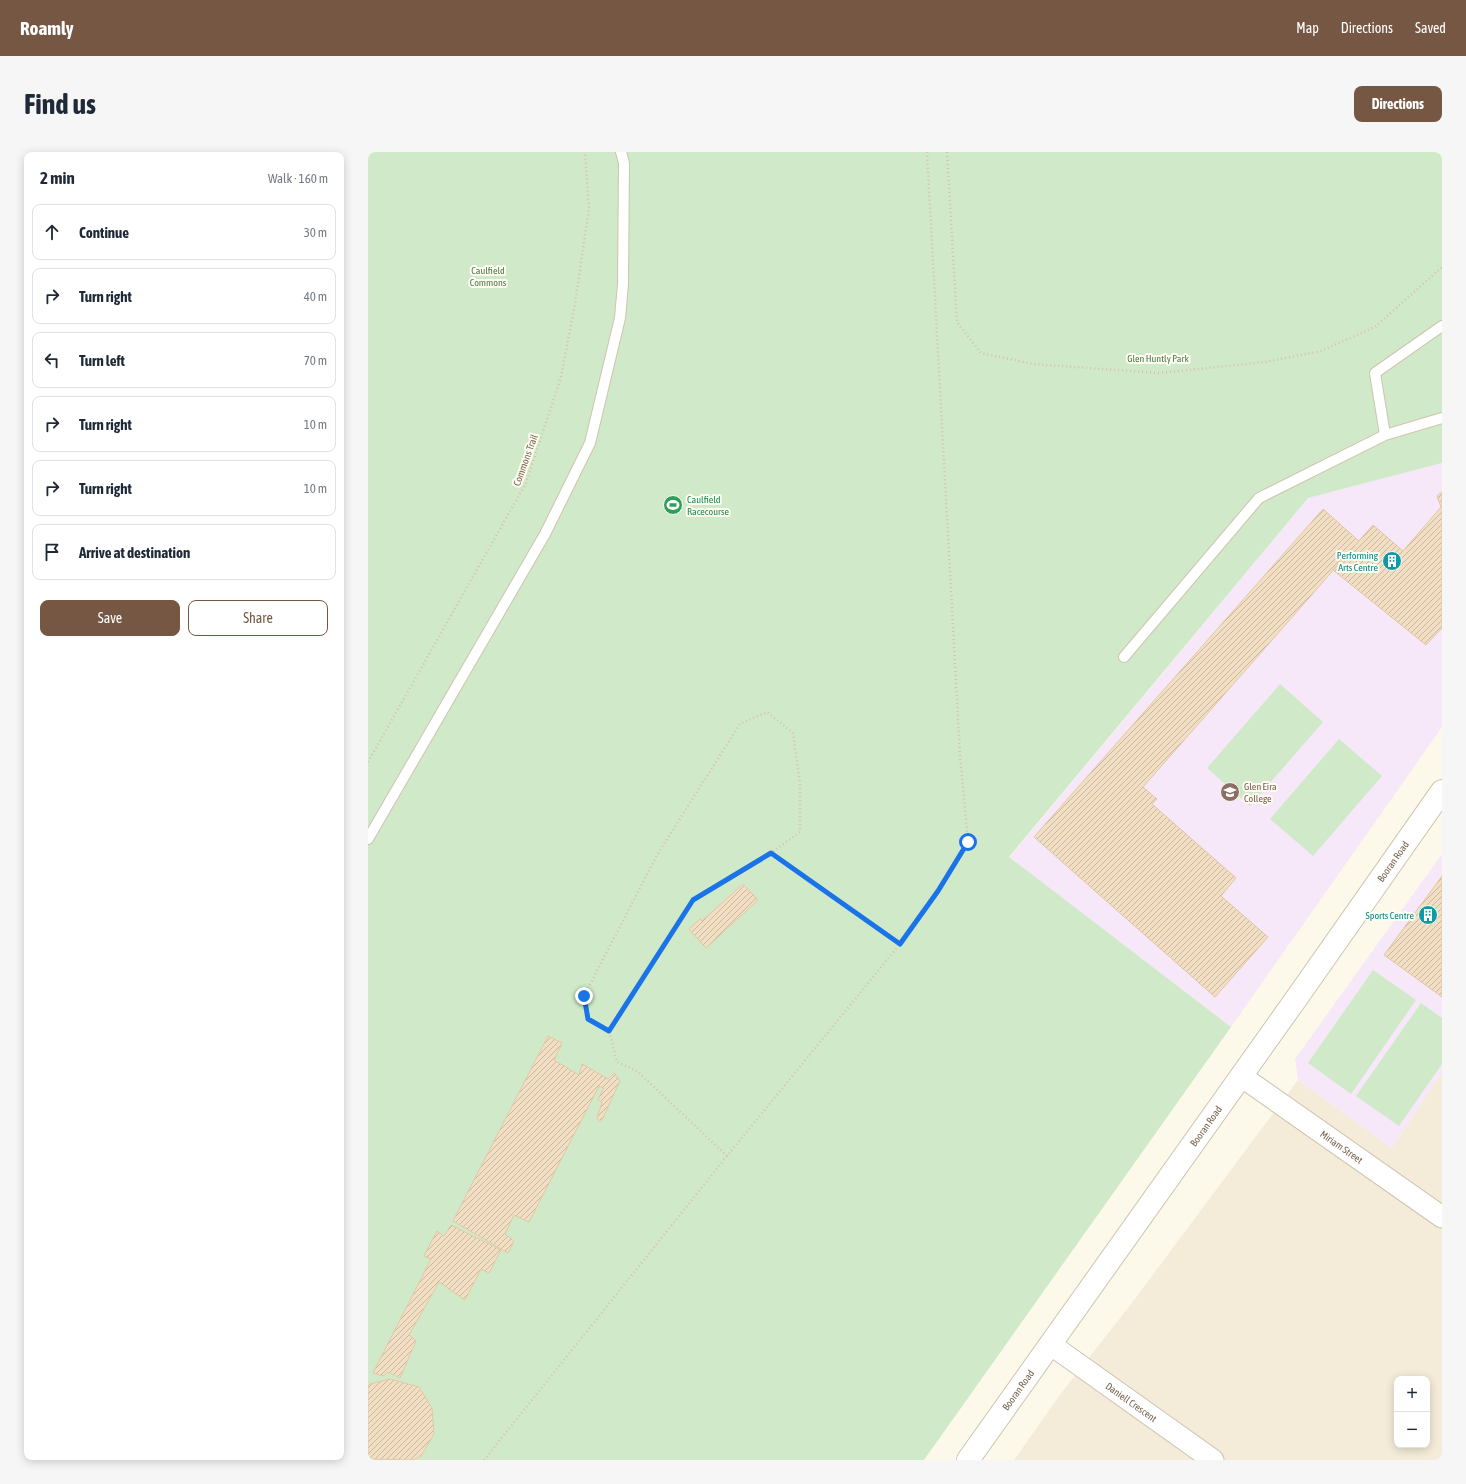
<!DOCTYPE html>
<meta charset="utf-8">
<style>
:root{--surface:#fff;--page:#f6f6f7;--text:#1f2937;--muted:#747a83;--line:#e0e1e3;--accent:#765744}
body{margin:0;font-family:"Asap Condensed",sans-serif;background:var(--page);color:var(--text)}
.controls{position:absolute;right:12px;bottom:12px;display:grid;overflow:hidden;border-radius:8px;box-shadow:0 2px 10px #0003}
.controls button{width:36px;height:36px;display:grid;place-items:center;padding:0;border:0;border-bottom:1px solid var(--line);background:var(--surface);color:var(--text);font:20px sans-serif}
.stop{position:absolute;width:12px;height:12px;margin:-9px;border:3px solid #1a73e8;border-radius:50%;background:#fff}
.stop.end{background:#1a73e8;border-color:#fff;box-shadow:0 1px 4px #0008}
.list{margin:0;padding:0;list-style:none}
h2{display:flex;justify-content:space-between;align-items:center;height:52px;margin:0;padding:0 16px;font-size:17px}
h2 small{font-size:13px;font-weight:400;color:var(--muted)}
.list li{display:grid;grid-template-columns:26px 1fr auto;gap:12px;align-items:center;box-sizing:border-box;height:56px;margin:0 8px 8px;padding:0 8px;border:1px solid var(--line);border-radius:8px}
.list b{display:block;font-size:15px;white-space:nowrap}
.list em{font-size:13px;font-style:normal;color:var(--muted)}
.actions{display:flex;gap:8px;padding:12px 16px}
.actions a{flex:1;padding:9px 0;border:1px solid var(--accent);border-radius:8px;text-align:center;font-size:14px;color:var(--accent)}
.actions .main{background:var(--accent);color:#fff}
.icon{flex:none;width:22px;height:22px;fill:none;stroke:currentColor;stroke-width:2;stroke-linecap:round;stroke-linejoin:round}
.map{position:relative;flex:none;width:1074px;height:1308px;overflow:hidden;border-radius:8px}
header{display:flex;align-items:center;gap:24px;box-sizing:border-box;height:56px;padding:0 20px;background:var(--accent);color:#fff}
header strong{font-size:19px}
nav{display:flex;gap:22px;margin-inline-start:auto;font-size:14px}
.intro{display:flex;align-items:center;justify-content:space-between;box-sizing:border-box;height:96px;padding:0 24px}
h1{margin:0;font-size:28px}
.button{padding:10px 18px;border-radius:8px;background:var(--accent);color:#fff;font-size:14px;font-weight:700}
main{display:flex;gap:24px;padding:0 24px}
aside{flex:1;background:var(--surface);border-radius:8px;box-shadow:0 2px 10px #0003}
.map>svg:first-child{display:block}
.residential{fill:#f4ecd9;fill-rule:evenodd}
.education{fill:#f6e7f9}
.park{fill:#d0eac9}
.building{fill:url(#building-hatch);stroke:#e3c8a4}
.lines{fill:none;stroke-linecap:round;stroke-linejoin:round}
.lane-casing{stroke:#cec3b0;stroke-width:12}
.street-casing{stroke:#cec3b0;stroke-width:23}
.secondary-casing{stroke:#d1c4ae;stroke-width:24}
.path{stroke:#d7c2a6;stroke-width:2.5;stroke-dasharray:1 3;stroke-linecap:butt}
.lane{stroke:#fff;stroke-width:10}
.street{stroke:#fff;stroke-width:21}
.secondary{stroke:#fff;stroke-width:22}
.route{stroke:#1a73e8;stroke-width:5}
.labels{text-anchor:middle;stroke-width:4;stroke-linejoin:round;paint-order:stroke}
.park-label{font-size:10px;fill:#4c7c46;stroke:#fefcf2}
.street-label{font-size:10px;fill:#77644e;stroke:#fefcf2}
.leisure-label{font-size:10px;fill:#27864d;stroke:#fefcf2;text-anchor:start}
.culture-label{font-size:10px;fill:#0d838f;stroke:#fefcf2;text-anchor:end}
.education-label{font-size:10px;fill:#785e54;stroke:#fefcf2;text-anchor:start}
</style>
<header>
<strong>Roamly</strong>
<nav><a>Map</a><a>Directions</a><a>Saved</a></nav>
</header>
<div class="intro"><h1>Find us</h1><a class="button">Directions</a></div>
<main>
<aside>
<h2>2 min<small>Walk · 160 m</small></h2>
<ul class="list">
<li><svg class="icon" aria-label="ahead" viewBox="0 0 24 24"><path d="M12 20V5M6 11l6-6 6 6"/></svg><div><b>Continue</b></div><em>30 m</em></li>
<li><svg class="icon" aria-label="right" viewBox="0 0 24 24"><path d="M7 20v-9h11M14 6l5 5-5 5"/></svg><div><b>Turn right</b></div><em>40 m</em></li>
<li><svg class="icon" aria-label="left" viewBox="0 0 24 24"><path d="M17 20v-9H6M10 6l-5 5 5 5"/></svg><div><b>Turn left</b></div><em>70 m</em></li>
<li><svg class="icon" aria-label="right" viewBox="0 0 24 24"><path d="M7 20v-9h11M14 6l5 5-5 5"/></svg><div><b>Turn right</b></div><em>10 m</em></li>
<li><svg class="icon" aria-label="right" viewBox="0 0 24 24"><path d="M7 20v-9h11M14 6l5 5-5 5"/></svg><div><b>Turn right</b></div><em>10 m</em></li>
<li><svg class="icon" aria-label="arrive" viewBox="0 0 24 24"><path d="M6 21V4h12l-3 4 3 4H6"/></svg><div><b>Arrive at destination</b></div></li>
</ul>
<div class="actions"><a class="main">Save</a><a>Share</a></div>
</aside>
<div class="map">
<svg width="1074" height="1308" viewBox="0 0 1074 1308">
<defs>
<pattern id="building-hatch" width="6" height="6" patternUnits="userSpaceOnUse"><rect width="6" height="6" fill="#f1dec3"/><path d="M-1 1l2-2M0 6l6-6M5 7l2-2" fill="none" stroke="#c8b8a1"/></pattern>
</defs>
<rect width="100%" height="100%" fill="#fcf9eb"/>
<!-- residential -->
<path class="residential" d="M1074,920v388h-428l45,-64 72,-92 167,-224 94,68zM1029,1227h30v66h-30z"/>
<!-- education -->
<path class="education" d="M1074,311v264l-211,300 -222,-169 299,-360z
M1074,702v218l-50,76 -94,-68 -3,-21z"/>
<!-- park -->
<path class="park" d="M0,0h1074v311l-134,35 -299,359 222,170 -307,433h-556z
M912,532l43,38 -73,84 -43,-38z
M971,587l43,37 -69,80 -43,-37z
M1005,818l43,30 -65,94 -43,-31z
M1053,851l21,15v46l-43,62 -43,-30z"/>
<!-- building -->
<path class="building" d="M1074,340v136l-16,17 -93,-75 40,-45 30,26 38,-44 -4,-11z
M955,357l36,32 -216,246 14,12 -5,5 84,74 -15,18 47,41 -53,60 -181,-160z
M1074,724v121l-58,-42z
M375,732l15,16 -52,48 -17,-19 11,-10 2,2z
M180,884l14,7 -8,17 25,15 3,-11 26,15 6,-6 6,8 -19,41 -4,-4 5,-15 -4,-4 6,-11 -5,-2 -70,136 -15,-7 -9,19 9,7 -6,12 -55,-32z
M83,1073l50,25 -12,23 -8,-4 -16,31 -26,-18 -30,53 7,6 -16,37 -12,-6 -5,4 -10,-3 58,-114 -7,-3 13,-25 7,5z
M22,1227l29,8 13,21 2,26 -13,22 -8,4 -45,-1v-72l2,-3z"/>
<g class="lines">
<defs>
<path id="lane" d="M1017,283l-10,-62 67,-47
M756,505l135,-159 126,-63 57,-17
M0,687l177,-305 45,-91 30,-125 3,-34 1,-121 -3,-11"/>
<g id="street">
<path id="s1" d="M873,924l201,141"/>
<path id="s2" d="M682,1192l163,116"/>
</g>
<g id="secondary">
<path id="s3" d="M600,1308l328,-461 146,-208"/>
</g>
</defs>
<!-- lane casing -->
<use href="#lane" class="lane-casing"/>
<!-- street casing -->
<use href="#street" class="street-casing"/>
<!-- secondary casing -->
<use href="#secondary" class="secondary-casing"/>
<!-- path -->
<path class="path" d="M579,0l10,170 24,31 52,11 126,9 106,-11 56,-11 54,-24 67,-60
M0,610l158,-279 35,-106 14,-73 14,-95 -4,-57
M241,879l-21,-12 -4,-23 73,-141 83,-131 27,-12 26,21 7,50v49l-29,21
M359,1004l-90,-85 -20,-9 -8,-31 84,-131 78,-47 129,91
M116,1308l243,-304 173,-212 38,-53 30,-49 -8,-87 -33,-603"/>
<!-- lane -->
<use href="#lane" class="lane"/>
<!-- street -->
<use href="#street" class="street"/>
<!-- secondary -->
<use href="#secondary" class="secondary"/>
</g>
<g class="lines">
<!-- route -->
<path class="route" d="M216,844l4,23 21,12 84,-131 78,-47 129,91 38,-53 30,-49"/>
</g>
<!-- icons -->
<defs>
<symbol id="stadium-disc" viewBox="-11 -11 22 22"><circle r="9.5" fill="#2e9e5b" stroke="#fefcf2"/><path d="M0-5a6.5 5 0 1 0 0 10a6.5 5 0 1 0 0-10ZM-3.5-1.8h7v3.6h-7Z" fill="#fff"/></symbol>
<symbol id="building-disc" viewBox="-11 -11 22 22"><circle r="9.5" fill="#0f9aa8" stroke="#fefcf2"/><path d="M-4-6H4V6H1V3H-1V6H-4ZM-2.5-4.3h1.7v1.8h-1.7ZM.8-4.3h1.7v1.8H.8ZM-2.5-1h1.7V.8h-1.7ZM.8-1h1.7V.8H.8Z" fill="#fff"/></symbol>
<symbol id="school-disc" viewBox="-11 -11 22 22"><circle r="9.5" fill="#8d6e63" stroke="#fefcf2"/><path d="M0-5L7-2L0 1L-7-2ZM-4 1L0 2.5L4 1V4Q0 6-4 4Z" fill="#fff"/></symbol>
</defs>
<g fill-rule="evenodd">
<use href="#stadium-disc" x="294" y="342" width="22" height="22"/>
<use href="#building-disc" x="1013" y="398" width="22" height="22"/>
<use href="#school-disc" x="851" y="629" width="22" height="22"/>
<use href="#building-disc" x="1049" y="752" width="22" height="22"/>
</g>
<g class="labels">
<!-- park labels -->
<g class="park-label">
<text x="120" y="122">Caulfield<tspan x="120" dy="12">Commons</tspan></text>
<text x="790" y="210">Glen Huntly Park</text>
</g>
<!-- street labels -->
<g class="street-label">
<text transform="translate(157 308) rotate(-70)" y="4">Commons Trail</text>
<text dy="4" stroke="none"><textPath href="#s3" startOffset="734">Booran Road</textPath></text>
<text dy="4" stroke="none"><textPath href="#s3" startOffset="410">Booran Road</textPath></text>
<text dy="4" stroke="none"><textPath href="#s1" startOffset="123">Miriam Street</textPath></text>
<text dy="4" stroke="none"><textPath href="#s3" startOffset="86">Booran Road</textPath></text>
<text dy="4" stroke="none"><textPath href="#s2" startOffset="100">Daniell Crescent</textPath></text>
</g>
<!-- leisure labels -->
<g class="leisure-label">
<text x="319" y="351">Caulfield<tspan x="319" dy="12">Racecourse</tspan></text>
</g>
<!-- culture labels -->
<g class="culture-label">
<text x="1010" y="407">Performing<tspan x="1010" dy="12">Arts Centre</tspan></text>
<text x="1046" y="767">Sports Centre</text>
</g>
<!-- education labels -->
<g class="education-label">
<text x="876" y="638">Glen Eira<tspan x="876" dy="12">College</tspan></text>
</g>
</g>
</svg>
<div class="controls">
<button>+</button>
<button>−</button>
</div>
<div class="stop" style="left:600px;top:690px"></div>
<div class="stop end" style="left:216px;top:844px"></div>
</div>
</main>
